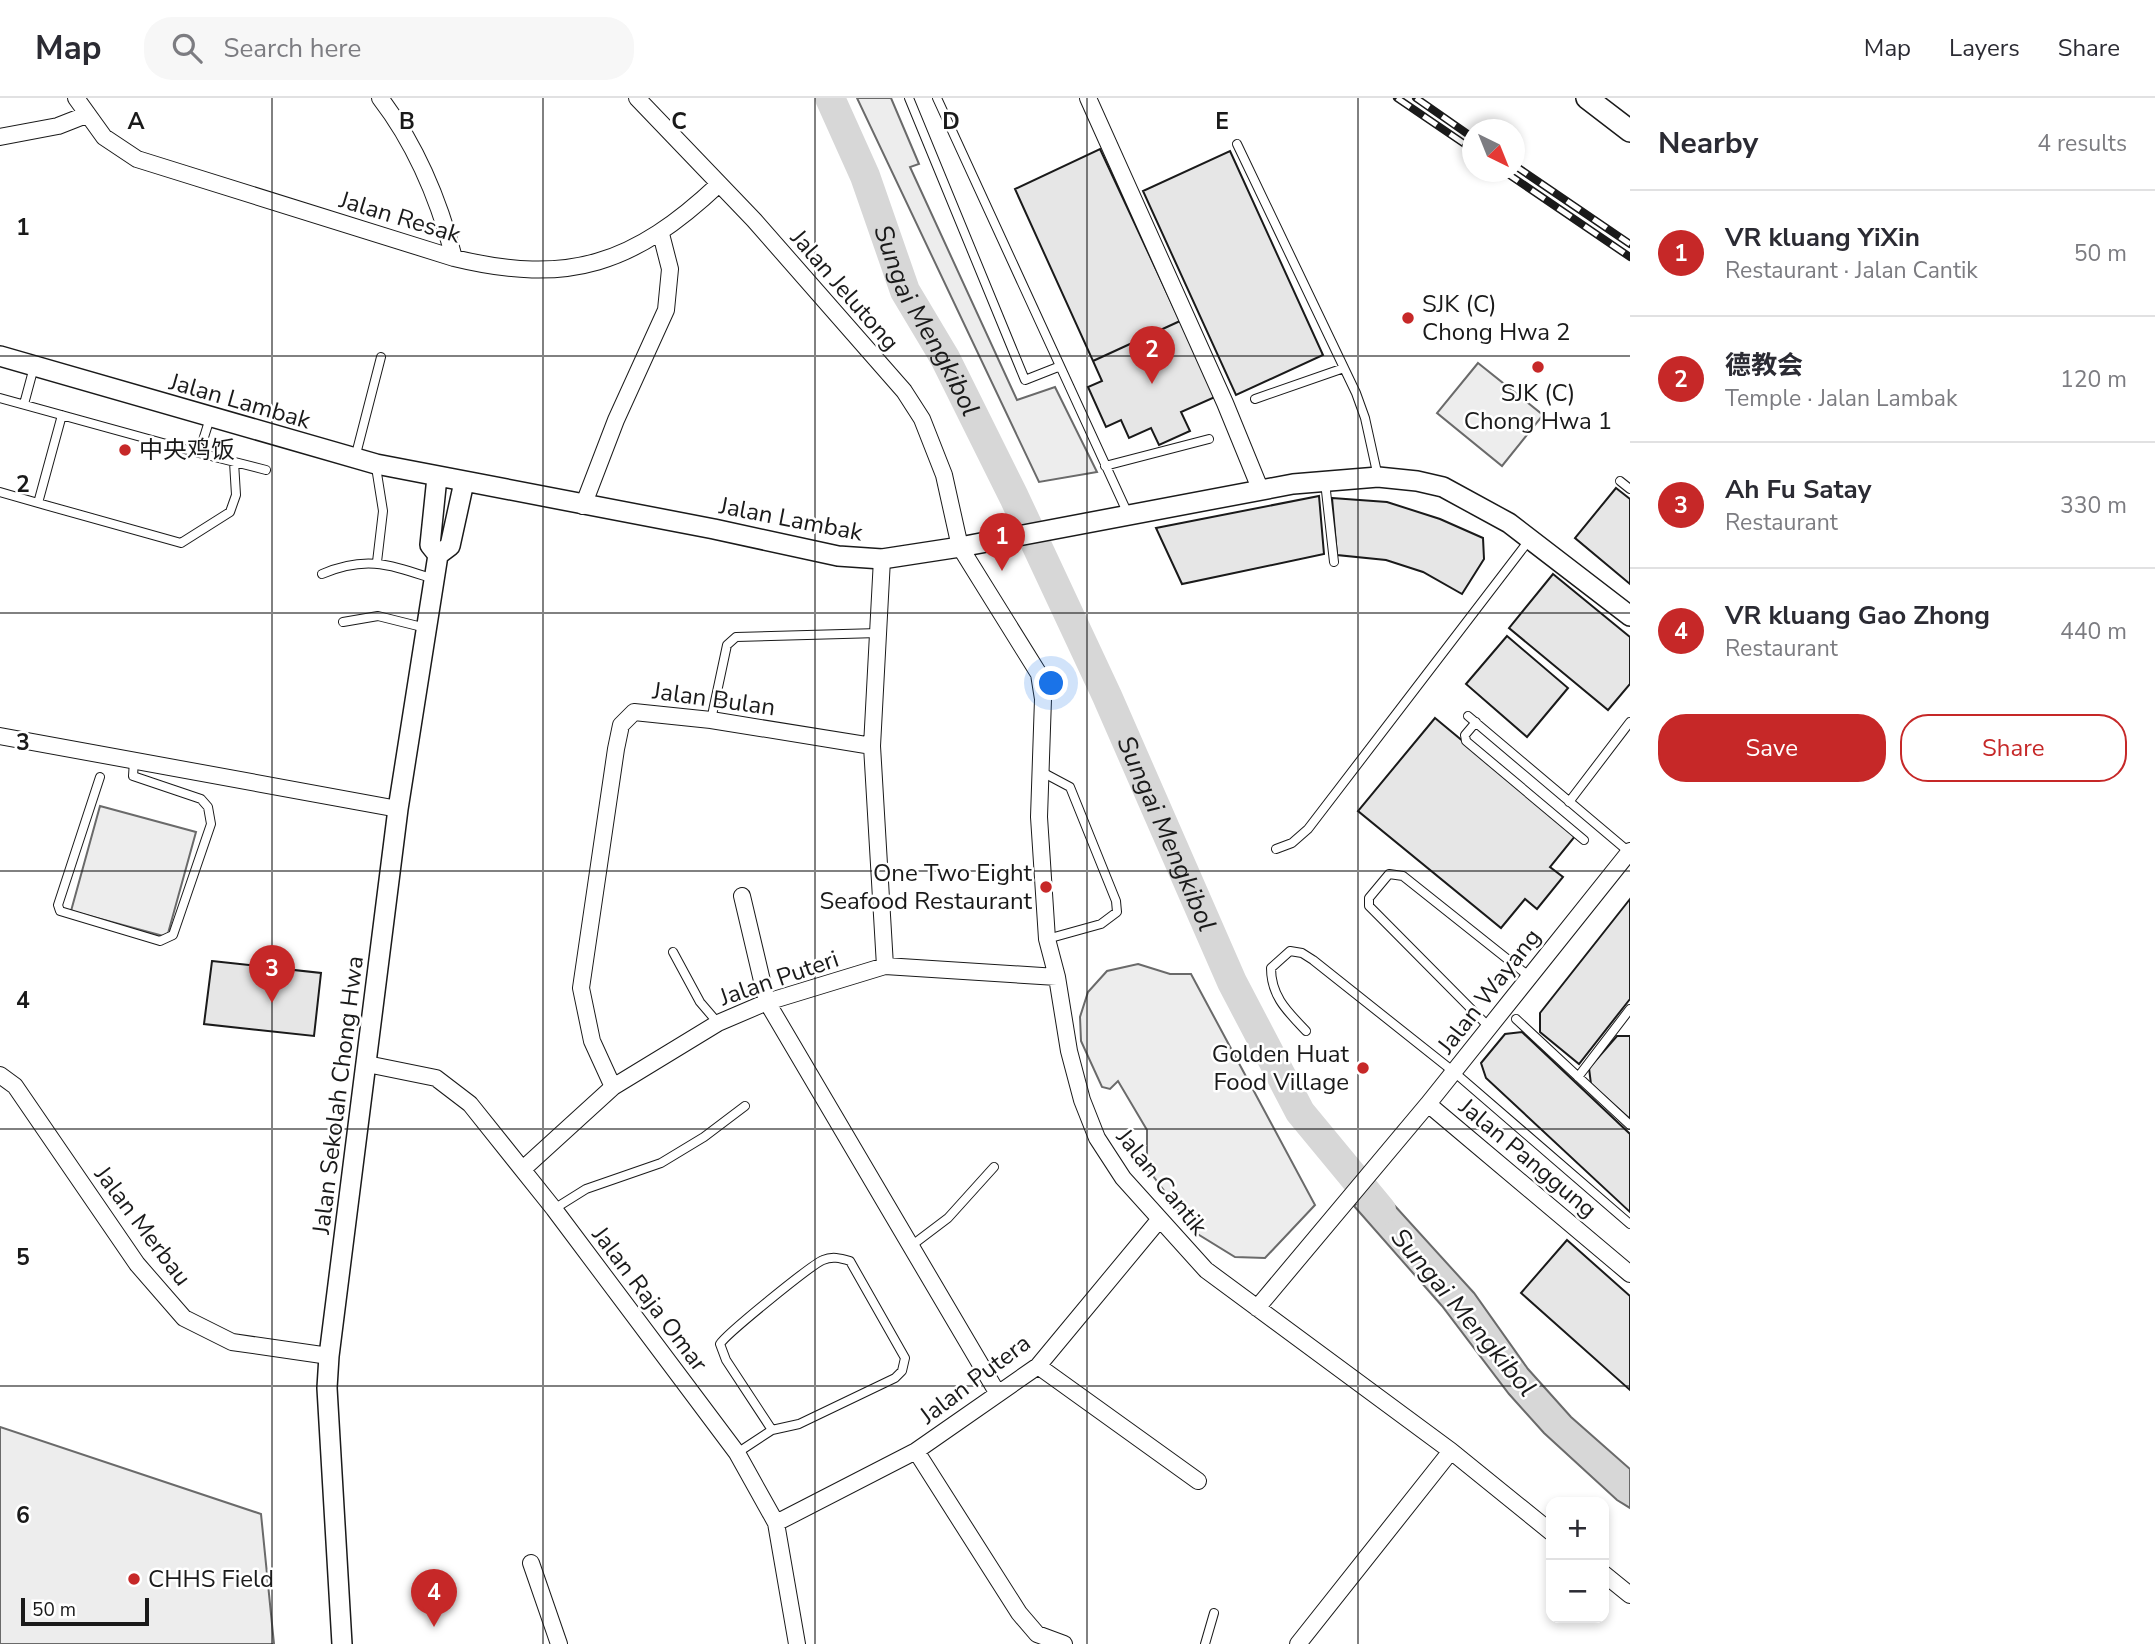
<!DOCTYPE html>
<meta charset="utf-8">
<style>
:root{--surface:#fff;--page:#f7f7f7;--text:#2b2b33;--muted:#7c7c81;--line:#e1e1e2;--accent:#c62828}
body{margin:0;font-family:"Nunito Sans","Noto Sans SC",sans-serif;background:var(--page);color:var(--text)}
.controls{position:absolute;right:21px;bottom:21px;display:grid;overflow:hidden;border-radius:14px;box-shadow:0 4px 10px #0003}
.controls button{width:63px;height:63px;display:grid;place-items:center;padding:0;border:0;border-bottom:2px solid var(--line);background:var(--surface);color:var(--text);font:35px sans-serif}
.compass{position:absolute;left:1462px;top:21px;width:63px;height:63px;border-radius:50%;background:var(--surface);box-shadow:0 4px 10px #0003;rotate:137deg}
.scale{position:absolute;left:21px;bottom:18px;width:128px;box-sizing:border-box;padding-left:7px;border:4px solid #1a1a1a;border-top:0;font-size:19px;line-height:24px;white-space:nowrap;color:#1a1a1a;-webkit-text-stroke:5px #fff;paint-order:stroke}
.you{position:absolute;left:1052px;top:586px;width:24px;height:24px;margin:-18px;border:5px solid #fff;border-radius:50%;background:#1a73e8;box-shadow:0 0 0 10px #1a73e833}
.badge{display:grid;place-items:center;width:46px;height:46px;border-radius:50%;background:var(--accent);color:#fff;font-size:23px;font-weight:700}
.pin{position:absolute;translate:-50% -58px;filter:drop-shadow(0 2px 4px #0008)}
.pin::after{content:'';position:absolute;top:37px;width:24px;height:21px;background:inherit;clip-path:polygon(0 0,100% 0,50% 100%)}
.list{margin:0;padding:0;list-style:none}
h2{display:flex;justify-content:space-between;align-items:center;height:91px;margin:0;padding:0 28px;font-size:30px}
h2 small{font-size:23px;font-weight:400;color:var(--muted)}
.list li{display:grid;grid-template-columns:46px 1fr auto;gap:21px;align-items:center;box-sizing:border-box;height:126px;padding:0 28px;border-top:2px solid var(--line)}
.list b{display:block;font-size:26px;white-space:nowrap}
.list p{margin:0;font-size:23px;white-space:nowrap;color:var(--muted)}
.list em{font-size:23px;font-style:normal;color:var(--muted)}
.actions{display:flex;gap:14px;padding:21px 28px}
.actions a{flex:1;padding:16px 0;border:2px solid var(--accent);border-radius:28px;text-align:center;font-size:24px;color:var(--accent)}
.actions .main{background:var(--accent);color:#fff}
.icon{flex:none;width:38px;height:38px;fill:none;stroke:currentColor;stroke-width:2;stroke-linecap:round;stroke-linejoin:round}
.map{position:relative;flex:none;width:1630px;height:1546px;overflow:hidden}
header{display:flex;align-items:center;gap:42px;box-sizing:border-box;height:98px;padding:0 35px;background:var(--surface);border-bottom:2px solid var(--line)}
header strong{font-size:33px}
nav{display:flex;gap:38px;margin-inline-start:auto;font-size:24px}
.search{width:490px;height:63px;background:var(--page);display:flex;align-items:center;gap:18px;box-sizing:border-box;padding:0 24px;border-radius:28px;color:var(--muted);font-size:26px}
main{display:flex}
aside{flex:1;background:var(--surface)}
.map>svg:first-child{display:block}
.green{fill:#ededed;stroke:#6a6a6a;stroke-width:2}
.water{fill:#d7d7d7;stroke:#6a6a6a;stroke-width:2}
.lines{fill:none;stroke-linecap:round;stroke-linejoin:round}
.river{stroke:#d7d7d7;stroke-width:30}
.building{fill:#e6e6e6;stroke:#1a1a1a;stroke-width:2}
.service-casing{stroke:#1a1a1a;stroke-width:10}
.minor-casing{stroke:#1a1a1a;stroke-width:18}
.tertiary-casing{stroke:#1a1a1a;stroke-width:22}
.secondary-casing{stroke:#1a1a1a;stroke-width:24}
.service{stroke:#fff;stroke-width:8}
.minor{stroke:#fff;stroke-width:16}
.tertiary{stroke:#fff;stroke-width:19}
.secondary{stroke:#fff;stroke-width:21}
.rail-casing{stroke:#1a1a1a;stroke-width:8}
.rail{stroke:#fff;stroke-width:5;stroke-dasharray:16;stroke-linecap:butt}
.grid{fill:none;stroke:#1a1a1a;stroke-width:2;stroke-opacity:0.55}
.poi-dot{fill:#c62828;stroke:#fff;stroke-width:2.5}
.labels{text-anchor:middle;stroke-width:5;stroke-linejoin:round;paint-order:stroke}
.street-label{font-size:24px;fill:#1a1a1a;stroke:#fff}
.poi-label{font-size:24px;fill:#1a1a1a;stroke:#fff;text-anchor:start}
.water-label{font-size:26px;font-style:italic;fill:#1a1a1a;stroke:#fff}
.grid-label{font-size:23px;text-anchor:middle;font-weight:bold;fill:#1a1a1a;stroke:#fff;stroke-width:5;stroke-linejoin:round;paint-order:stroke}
</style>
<header>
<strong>Map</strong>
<div class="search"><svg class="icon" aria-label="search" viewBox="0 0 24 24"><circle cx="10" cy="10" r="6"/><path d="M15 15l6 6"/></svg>Search here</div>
<nav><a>Map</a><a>Layers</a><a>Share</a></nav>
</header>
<main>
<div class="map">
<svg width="1630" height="1546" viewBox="0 0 1630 1546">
<rect width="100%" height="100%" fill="#fff"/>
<!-- green -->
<path class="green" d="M857,0h34l28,66 -9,3 107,233 38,-13 42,85 -58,10z
M1478,265l65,52 -41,51 -65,-53z
M100,708l96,26 -29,105 -96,-26z
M1138,866l32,10h21l124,231 -50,53 -30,-1 -39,-24 -49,-65v-38l-29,-49 -8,8 -8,-2 -21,-46 -1,-24 8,-25 19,-21z
M0,1329l261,87 13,130h-274z"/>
<!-- water -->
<path class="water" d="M1375,1086l99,109 54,76 43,48 59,52v39l-13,-8 -73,-67 -35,-39 -67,-88 -88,-100z"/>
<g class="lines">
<!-- river -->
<path class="river" id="s1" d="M830,0l35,78 40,115 40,67 69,139 93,199 125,286 68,130 81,98"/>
</g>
<!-- building -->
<path class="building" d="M1100,51l80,172 -87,40 -78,-172z
M1230,53l93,204 -87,40 -93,-204z
M1180,223l35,76 -34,15 9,19 -31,14 -8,-17 -22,10 -8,-18 -15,7 -18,-40 14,-6 -9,-20z
M1616,390l14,11v85l-55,-46z
M1319,398l5,58 -142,30 -26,-56z
M1332,400l55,4 53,17 43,19 1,21 -22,35 -39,-22 -37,-12 -49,-5z
M1553,476l77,63v47l-22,26 -99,-82z
M1507,538l61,52 -41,49 -61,-53z
M1435,620l141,117 -26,32 13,10 -26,32 -12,-10 -24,29 -143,-117z
M1630,801v100l-51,65 -39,-32v-19z
M212,863l109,12 -7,63 -110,-12z
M1522,934l108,102v78l-144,-134 -5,-15 24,-29z
M1617,938h13v83l-39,-35 -2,-16z
M1567,1142l63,56v94l-109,-97z"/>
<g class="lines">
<defs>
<path id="service" d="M909,0l116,282 33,-13
M937,0l191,416
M1237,46l119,249 9,25 13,59
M0,300l199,55 11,-35
M1255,301l89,-31
M24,306l10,-37
M62,317l-24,88 143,40 49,-31 6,-17 -2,-33
M199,355l67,17
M355,360l26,-101
M1105,368l104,-27
M376,369l7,44 -6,51
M1620,383l10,8
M1325,384l9,80
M0,394l38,11
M322,476c45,-19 68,-9 112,5
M343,524l35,-6 48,12
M1468,618l161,136
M711,622l16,-75 9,-8 143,-4
M1476,624l-11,13 1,6 118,99
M1040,673l30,16 46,114 1,11 -16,12 -54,15
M100,679l-42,128 2,6 100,30 13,-6 38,-111 -3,-17 -7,-8 -68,-23 1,-15
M1569,704l61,-80
M1276,751l16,-6 16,-14 222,-290
M673,854l27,50 18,21
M1516,921l114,106
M1490,930l-115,-116 -6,-6v-8l20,-24 14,2 127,101
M1306,933c-19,-20 -35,-35 -35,-63l19,-17 12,2 11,7 141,112 176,152
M1578,979l52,-68
M554,1111l32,-20 75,-26 43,-26 41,-31
M911,1148l37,-28 46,-51
M737,1355l35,-23 27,-6 96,-46 7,-7 3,-13 -55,-97c-10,-3 -18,-5 -27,-1 -12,5 -97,74 -103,84l6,16 46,70
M1205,1546l9,-31"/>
<path id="minor" d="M76,0l28,39 33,22 317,99c115,28 180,6 265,-74
M380,0c37,48 59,102 74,160
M637,0l117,122 150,171 18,28 22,56 16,72 79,127 4,25 -4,118 8,122 10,38 12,74 13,49 15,38 26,40 83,92 245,181 100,81
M1088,0l137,305 36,88
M0,39l58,-11 28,-11
M583,408l33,-86 50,-110 4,-41 -9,-35
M0,638l398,73
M872,648l10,-187
M742,798l25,106 231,392
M367,966l69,14 34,26 84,105 183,244 39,70 21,121
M0,977l15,11 122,178 47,54 48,24 97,14
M613,989l-21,-46 -11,-53 35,-239 5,-24 13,-13 77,8 161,26 13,220
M1428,1006l202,170
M523,1071l90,-82 105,-64 49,-21 118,-36 172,11
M1257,1210l171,-204 202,-253
M1038,1268l160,115
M916,1353l103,162 18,21 27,10
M776,1425l140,-72 122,-85 121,-146
M531,1465l28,81
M1604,1476l26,21
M1298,1546l153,-193"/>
<path id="tertiary" d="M0,258l376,108 338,65 124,27 44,3 78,-12 333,-63 85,-7 39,4 26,6 66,36 121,93
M437,379l-7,68 8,10
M342,1546l-15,-256 2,-32 69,-547 40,-254 12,-9 14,-64"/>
<path id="secondary" d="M1587,0l43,33"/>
</defs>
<!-- service casing -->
<use href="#service" class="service-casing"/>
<!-- minor casing -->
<use href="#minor" class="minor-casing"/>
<!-- tertiary casing -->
<use href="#tertiary" class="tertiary-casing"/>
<!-- secondary casing -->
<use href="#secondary" class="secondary-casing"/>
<!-- service -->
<use href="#service" class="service"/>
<!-- minor -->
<use href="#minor" class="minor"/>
<!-- tertiary -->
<use href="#tertiary" class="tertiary"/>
<!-- secondary -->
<use href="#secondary" class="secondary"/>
<defs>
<path id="rail" d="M1397,0l75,51
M1416,0l56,39
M1514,67l116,79
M1505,74l125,85"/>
</defs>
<!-- rail casing -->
<use href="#rail" class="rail-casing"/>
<!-- rail -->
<use href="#rail" class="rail"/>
</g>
<!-- grid -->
<path class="grid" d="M272,0v1546M543,0v1546M815,0v1546M1087,0v1546M1358,0v1546M0,258h1630M0,515h1630M0,773h1630M0,1031h1630M0,1288h1630"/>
<!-- markers -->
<g class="poi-dot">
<circle cx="1408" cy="220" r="7"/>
<circle cx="1538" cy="269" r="7"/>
<circle cx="125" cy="352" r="7"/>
<circle cx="1046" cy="789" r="7"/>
<circle cx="1363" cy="970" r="7"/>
<circle cx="134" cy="1481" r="7"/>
</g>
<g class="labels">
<!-- street labels -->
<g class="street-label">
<text transform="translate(400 119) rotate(17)" y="8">Jalan Resak</text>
<text transform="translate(845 192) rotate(49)" y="8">Jalan Jelutong</text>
<text transform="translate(240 303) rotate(16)" y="8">Jalan Lambak</text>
<text transform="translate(791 421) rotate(11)" y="8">Jalan Lambak</text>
<text transform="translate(714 601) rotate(8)" y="8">Jalan Bulan</text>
<text transform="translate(779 880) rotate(-19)" y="8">Jalan Puteri</text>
<text transform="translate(1489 893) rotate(-52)" y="8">Jalan Wayang</text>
<text transform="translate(338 997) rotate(-83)" y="8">Jalan Sekolah Chong Hwa</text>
<text transform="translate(1528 1060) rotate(40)" y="8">Jalan Panggung</text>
<text transform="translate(1162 1084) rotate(51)" y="8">Jalan Cantik</text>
<text transform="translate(143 1128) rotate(53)" y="8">Jalan Merbau</text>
<text transform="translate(650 1201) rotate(53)" y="8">Jalan Raja Omar</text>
<text transform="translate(975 1281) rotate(-37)" y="8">Jalan Putera</text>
</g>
<!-- poi labels -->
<g class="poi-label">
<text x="1422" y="214">SJK (C)<tspan x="1422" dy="28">Chong Hwa 2</tspan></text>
<text x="1538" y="303" text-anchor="middle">SJK (C)<tspan x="1538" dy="28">Chong Hwa 1</tspan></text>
<text x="139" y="360">中央鸡饭</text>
<text x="1032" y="783" text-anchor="end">One Two Eight<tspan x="1032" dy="28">Seafood Restaurant</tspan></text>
<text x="1349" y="964" text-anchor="end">Golden Huat<tspan x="1349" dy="28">Food Village</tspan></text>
<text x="148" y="1489">CHHS Field</text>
</g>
<!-- water labels -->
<g class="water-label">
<text dy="9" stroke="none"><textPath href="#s1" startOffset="243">Sungai Mengkibol</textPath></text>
<text dy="9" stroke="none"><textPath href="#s1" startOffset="810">Sungai Mengkibol</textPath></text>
<text transform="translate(1464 1214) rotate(50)" y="9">Sungai Mengkibol</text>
</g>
</g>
<g class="grid-label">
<text x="136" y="31">A</text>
<text x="407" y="31">B</text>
<text x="679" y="31">C</text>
<text x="951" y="31">D</text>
<text x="1222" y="31">E</text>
<text x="23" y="137">1</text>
<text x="23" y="394">2</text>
<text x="23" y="652">3</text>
<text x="23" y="910">4</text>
<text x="23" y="1167">5</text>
<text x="23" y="1425">6</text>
</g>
</svg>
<div class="controls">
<button>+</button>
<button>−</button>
</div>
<svg class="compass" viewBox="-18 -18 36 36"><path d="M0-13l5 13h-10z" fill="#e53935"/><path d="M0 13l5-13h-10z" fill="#7c7c81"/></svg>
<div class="scale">50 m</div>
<div class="you"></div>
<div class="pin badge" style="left:1002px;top:473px">1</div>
<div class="pin badge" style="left:1152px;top:286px">2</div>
<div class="pin badge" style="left:272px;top:905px">3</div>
<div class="pin badge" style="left:434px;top:1529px">4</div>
</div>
<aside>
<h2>Nearby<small>4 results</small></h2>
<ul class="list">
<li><span class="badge">1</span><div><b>VR kluang YiXin</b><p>Restaurant · Jalan Cantik</p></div><em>50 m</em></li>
<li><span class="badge">2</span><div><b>德教会</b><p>Temple · Jalan Lambak</p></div><em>120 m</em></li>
<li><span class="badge">3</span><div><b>Ah Fu Satay</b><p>Restaurant</p></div><em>330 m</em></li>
<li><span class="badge">4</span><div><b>VR kluang Gao Zhong</b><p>Restaurant</p></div><em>440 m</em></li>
</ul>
<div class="actions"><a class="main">Save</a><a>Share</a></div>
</aside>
</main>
